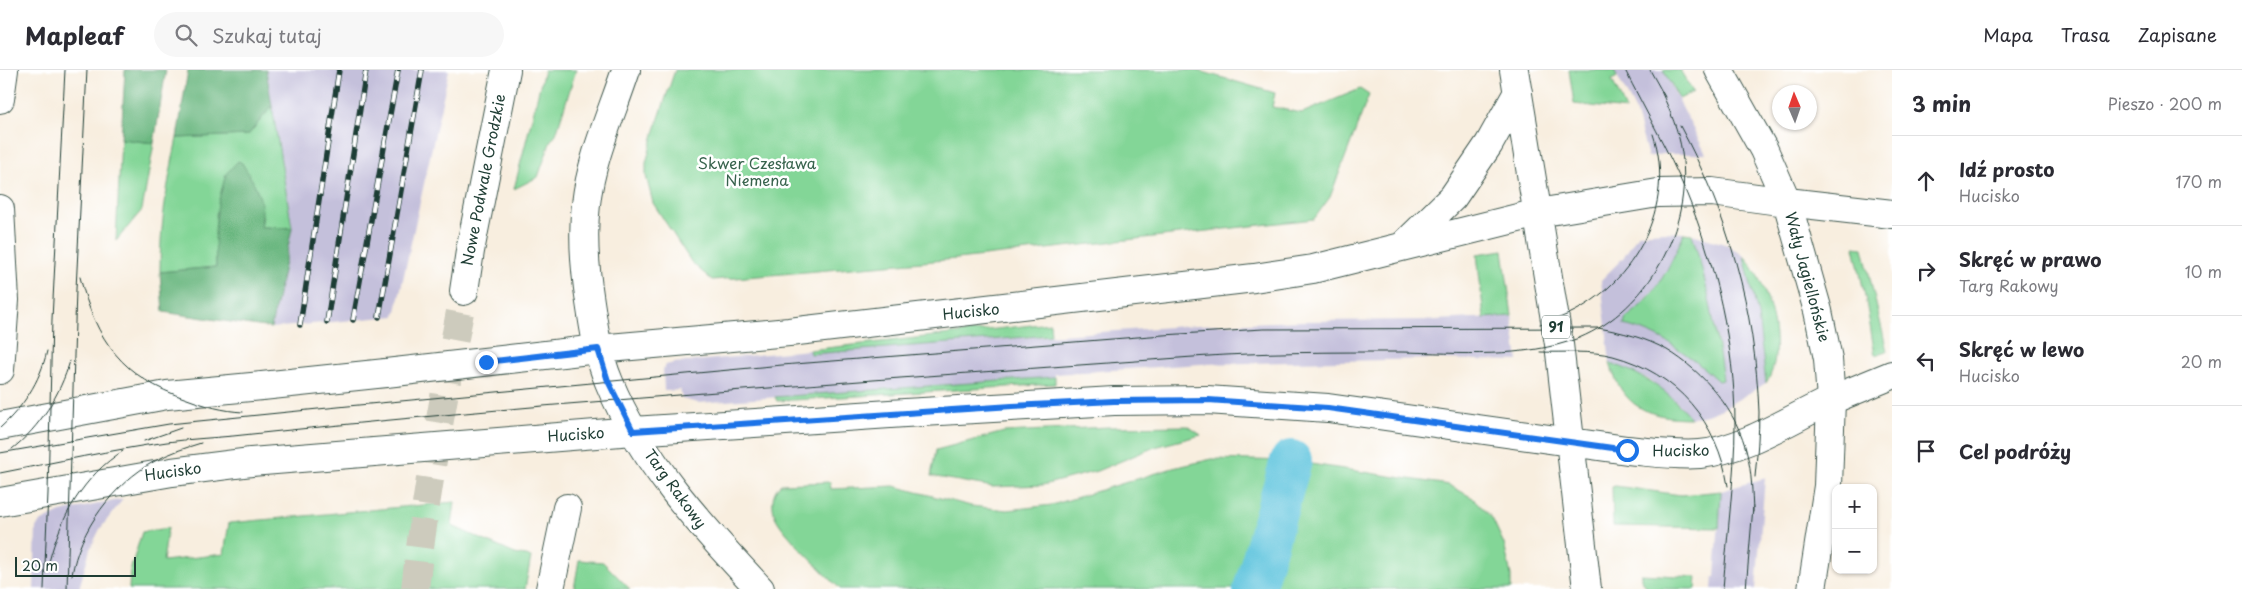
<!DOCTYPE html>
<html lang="pl">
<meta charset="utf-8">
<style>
:root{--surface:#fff;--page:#f7f7f7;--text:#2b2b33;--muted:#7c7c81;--line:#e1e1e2}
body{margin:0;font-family:"Playpen Sans",sans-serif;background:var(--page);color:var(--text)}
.controls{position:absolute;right:15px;bottom:15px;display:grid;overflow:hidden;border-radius:10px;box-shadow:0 1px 4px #0004}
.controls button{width:45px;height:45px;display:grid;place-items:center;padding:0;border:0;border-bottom:1px solid var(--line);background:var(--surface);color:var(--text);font:25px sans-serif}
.compass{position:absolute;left:1772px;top:15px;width:45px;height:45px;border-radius:50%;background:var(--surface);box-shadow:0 1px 4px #0004;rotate:358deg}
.scale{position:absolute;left:15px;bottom:12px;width:121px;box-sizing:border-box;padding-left:5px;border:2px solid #1f3d34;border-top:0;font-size:14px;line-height:18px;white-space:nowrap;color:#1f3d34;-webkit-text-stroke:4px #fff;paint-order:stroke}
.stop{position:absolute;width:15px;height:15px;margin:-11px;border:4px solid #1a73e8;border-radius:50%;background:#fff}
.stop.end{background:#1a73e8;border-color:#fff;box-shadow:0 1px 5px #0008}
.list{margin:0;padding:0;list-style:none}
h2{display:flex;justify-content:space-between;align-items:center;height:65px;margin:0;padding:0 20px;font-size:21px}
h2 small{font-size:16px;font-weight:400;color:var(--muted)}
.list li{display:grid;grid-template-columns:32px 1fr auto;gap:15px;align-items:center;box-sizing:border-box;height:90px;padding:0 20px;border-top:1px solid var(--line)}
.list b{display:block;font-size:19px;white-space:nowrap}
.list p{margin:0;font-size:16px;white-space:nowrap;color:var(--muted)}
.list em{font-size:16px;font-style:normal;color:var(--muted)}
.icon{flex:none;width:28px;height:28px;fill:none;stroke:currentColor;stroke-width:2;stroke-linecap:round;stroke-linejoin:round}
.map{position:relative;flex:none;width:1892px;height:519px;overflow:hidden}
header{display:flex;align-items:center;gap:30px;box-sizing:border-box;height:70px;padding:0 25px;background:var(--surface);border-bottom:1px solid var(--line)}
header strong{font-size:24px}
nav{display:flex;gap:28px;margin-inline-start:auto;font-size:18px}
.search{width:350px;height:45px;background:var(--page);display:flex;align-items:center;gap:12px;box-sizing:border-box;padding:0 18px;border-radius:28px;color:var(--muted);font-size:19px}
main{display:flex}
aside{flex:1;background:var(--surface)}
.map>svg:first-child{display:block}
.industrial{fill:#c4c0db}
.green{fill:#83d697;stroke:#518a66}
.forest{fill:#6ab780;stroke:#447a5a}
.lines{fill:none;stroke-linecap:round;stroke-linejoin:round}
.canal{stroke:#61c5de;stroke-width:42}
.minor-tunnel{stroke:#cdcbbd;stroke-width:28;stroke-dasharray:28 14;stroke-linecap:butt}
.minor-casing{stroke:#40584e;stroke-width:30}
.major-casing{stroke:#40584e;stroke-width:30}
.minor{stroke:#fff;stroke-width:28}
.major{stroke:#fff;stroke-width:28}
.tram{stroke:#1f3d34;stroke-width:1}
.rail-casing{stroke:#1f3d34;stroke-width:5.5}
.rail{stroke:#fff;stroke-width:4;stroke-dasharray:11;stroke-linecap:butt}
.major-bridge-casing{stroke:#40584e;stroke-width:30;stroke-linecap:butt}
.major-bridge{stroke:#fff;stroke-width:28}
.route{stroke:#1a73e8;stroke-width:6}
.labels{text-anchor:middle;stroke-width:5;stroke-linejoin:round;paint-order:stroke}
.shield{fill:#fff;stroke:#627771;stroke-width:1}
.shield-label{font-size:14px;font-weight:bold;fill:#1f3d34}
.park-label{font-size:15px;fill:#38634d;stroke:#fff}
.street-label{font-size:15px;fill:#1f3d34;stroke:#fff}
</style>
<header>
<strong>Mapleaf</strong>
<div class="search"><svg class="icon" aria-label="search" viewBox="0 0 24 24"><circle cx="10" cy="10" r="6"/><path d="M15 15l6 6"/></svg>Szukaj tutaj</div>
<nav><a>Mapa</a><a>Trasa</a><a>Zapisane</a></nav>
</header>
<main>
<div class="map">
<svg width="1892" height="519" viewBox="0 0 1892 519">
<rect width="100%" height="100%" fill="#fff"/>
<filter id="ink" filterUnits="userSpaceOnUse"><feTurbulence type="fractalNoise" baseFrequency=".02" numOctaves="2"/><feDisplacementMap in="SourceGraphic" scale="10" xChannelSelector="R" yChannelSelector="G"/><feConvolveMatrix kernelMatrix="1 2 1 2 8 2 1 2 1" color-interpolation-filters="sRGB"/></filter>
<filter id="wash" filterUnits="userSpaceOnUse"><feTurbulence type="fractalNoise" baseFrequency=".0096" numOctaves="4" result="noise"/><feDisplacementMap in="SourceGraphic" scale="20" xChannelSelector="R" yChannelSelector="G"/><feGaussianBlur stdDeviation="1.12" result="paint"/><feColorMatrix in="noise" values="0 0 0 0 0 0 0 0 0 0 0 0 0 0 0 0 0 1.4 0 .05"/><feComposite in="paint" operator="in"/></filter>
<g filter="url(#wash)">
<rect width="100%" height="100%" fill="#f8eedf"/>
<!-- industrial -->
<path class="industrial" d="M266,0h183l-54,246 -124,12 21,-100z
M1614,0h49l43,84h-44l-14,3 -13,-47z
M1663,162l21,1 -11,27 -16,26 -20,24 -11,8 -1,7 18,4 24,12 21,13 30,26h5l-6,-42 -9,-43 -16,-61 36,11 16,11 8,27 12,66 2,34 -44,26 -15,6 -16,3 -14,-16 -29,-23 -38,-16 -9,-83 22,-22 15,-24z
M1512,246l6,45 -81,-2 -236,5 -146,10v3l-357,26 -16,-4 -2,-9 -16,1 -1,-21 3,-5 8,-2 135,-13 1,3 388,-28 104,-4 134,-1z
M1765,408l-9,111h-44l1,-12h2l6,-86z
M123,429l-23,30 -10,20 -11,40h-45l2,-62 6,-6 18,-9z"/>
<!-- green -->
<path class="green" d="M544,0h32l-20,64 -5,6 -13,37 -24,12z
M675,0h521l79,23 -3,14 30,6 58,-24 9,6 -39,102 -16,22 -357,40 -245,21 -20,-17 -39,-60 -7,-27v-13l9,-33z
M1569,0h45l3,7 -5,3 14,30 -52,-6z
M1663,0h17l13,22 -14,7z
M272,36l20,122 -31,-1 2,-11 -47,-3v54l-56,5c0,-49 7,-86 17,-134l71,-3z
M121,69l33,4 -12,67 -26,31z
M1684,163l8,1c15,48 24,97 31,146l-5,1c-28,-26 -56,-47 -94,-56l2,-7c29,-20 45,-53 58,-85z
M1854,177l9,1 24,103 -12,4 -10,-59z
M1503,180l9,66 -28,2 -7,-64z
M1744,186c24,25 44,97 22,127l-8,-68z
M1050,253l1,12 -241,19 -1,-4z
M1610,293c34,11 59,29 81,55 -43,0 -69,-11 -81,-55z
M1055,307v7l-278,17 -2,-4z
M1188,356l13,9 -46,12 -58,24 -54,14 -50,2 -62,-11 5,-26 68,-18 105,-5z
M1212,389l79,2 158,24 24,13 19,20 12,26 7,31v14h-671c-14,-15 -59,-57 -65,-73 -4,-11 -3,-25 6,-32l49,-2 1,7 63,-3 77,20 36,4 45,-5 121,-37z
M1615,416l66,9 40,-4 -2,37 -106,-2 -1,-39z
M455,432l-3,24 63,28 16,3 -6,32h-396l1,-18 12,-39 26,-4 -5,33 61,-7 5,-31z
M579,490l24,2 27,27h-56z
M1641,504l56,3 -1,12h-48l-7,-10z"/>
<!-- forest -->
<path class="forest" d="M125,0h41l-12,73 -33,-4z
M188,0h78l6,36 -24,29 -71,3z
M238,91l4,2c14,23 23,36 19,64l31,1 -21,100 -108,-16 -3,-40 56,-5 -1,-37 3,-27 8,-29z"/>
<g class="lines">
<!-- canal -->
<path class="canal" d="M1254,519l37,-128"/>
</g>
</g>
<g filter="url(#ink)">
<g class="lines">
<!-- minor-tunnel -->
<path class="minor-tunnel" d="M415,519c11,-100 30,-199 49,-298"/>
<defs>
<path id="minor" d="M626,0c-14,43 -35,88 -40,134 -4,32 -1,66 4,98 4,27 8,54 19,80 32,79 94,146 151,207
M1787,132l105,12
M464,221l6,-40 36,-181
M1831,330l61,-25
M550,519l17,-81"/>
<path id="major" d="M1514,0l45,274 28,245
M1719,0l45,80 23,52 31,109 10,48 3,41 -3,86 -16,103
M0,29l4,-29
M0,139l5,91 -5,70
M1403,176l50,-49 36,-53 29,-52
M386,303l212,-24 191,-17 465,-54 59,-9 225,-56 120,-20 54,-1 75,10
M0,356l167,-31 95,-9
M374,382l259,-21 272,-18 209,-12 93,-1 121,8 299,42c24,2 49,6 73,4 43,-4 92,-36 131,-54
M0,432l172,-30 79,-10"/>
</defs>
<!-- minor casing -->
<use href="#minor" class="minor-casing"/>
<!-- major casing -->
<use href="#major" class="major-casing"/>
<!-- minor -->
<use href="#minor" class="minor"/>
<!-- major -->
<use href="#major" class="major"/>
<!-- tram -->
<path class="tram" d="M1625,0c20,40 43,80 61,122 29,70 49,155 49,231 0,55 -8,111 -12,166
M1650,0l15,27
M1680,56c49,91 75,182 79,286 0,22 -2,44 -4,65
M80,207c16,64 43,101 107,122 19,7 36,12 56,13
M1540,254c10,-2 19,-6 29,-10 65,-30 108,-109 84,-180
M1540,282c24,1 50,-2 73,4 64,17 105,66 115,130
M0,358c23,-21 40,-46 47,-77
M144,371l37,-13
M12,379c28,-22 48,-54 58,-88
M0,383l169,-29 179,-18 434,-41 381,-30 100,-6 335,-1c24,4 48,10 69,22 37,22 71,62 80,104 5,19 5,39 6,58
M0,403c56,-11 111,-23 167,-31 22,-3 44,-4 66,-6 103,-11 207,-21 310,-30 217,-18 433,-34 650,-49 69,-5 139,-5 208,-5 58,1 123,7 178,-14 70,-29 114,-111 103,-185 -3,-22 -12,-42 -21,-62
M49,492c11,-44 35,-87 74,-111
M72,505c7,-45 42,-92 83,-114 14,-8 30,-13 46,-18
M44,519l4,-96 4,-174 13,-249
M67,519l9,-300 11,-219
M1746,519l7,-82"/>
<defs>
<path id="rail" d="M379,247l43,-247
M353,250l45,-250
M327,252l39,-252
M300,255l39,-255"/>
</defs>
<!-- rail casing -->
<use href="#rail" class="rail-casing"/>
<!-- rail -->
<use href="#rail" class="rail"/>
<defs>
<path id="major-bridge" d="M262,316l124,-13
M251,392l123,-10"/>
</defs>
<!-- major-bridge casing -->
<use href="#major-bridge" class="major-bridge-casing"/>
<!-- major-bridge -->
<use href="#major-bridge" class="major-bridge"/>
</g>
</g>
<g class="lines" filter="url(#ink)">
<!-- route -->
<path class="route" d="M486,292l112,-13 10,32 25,50 379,-25 102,-5 94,-1 120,8 299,42"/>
</g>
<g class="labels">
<!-- shield labels -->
<rect class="shield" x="1542" y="245.5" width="28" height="23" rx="4"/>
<g class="shield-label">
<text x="1556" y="262">91</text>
</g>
<!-- park labels -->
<g class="park-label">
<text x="757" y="99">Skwer Czesława<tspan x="757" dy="17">Niemena</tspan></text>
</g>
<!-- street labels -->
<g class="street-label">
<text transform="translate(484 110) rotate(-79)" y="5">Nowe Podwale Grodzkie</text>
<text transform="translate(1807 207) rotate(75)" y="5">Wały Jagiellońskie</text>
<text transform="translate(971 242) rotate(-6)" y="5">Hucisko</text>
<text transform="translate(576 365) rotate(-4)" y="5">Hucisko</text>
<text transform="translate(1681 381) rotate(-1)" y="5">Hucisko</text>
<text transform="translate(173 402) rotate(-8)" y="5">Hucisko</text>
<text transform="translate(675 419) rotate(54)" y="5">Targ Rakowy</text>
</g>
</g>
</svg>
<div class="controls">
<button>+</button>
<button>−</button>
</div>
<svg class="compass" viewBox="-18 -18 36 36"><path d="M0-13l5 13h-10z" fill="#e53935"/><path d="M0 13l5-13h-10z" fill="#7c7c81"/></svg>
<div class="scale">20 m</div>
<div class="stop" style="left:1627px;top:380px"></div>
<div class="stop end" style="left:486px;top:292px"></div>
</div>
<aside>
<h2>3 min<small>Pieszo · 200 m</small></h2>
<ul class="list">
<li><svg class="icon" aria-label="ahead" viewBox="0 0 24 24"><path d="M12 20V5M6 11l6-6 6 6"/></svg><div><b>Idź prosto</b><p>Hucisko</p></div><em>170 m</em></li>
<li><svg class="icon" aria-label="right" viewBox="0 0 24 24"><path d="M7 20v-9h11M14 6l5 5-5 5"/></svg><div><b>Skręć w prawo</b><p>Targ Rakowy</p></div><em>10 m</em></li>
<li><svg class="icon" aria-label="left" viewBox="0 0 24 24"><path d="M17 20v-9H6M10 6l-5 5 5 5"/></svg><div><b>Skręć w lewo</b><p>Hucisko</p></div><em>20 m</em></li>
<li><svg class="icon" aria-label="arrive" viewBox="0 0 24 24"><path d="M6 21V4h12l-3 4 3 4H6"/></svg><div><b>Cel podróży</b></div></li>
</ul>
</aside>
</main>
